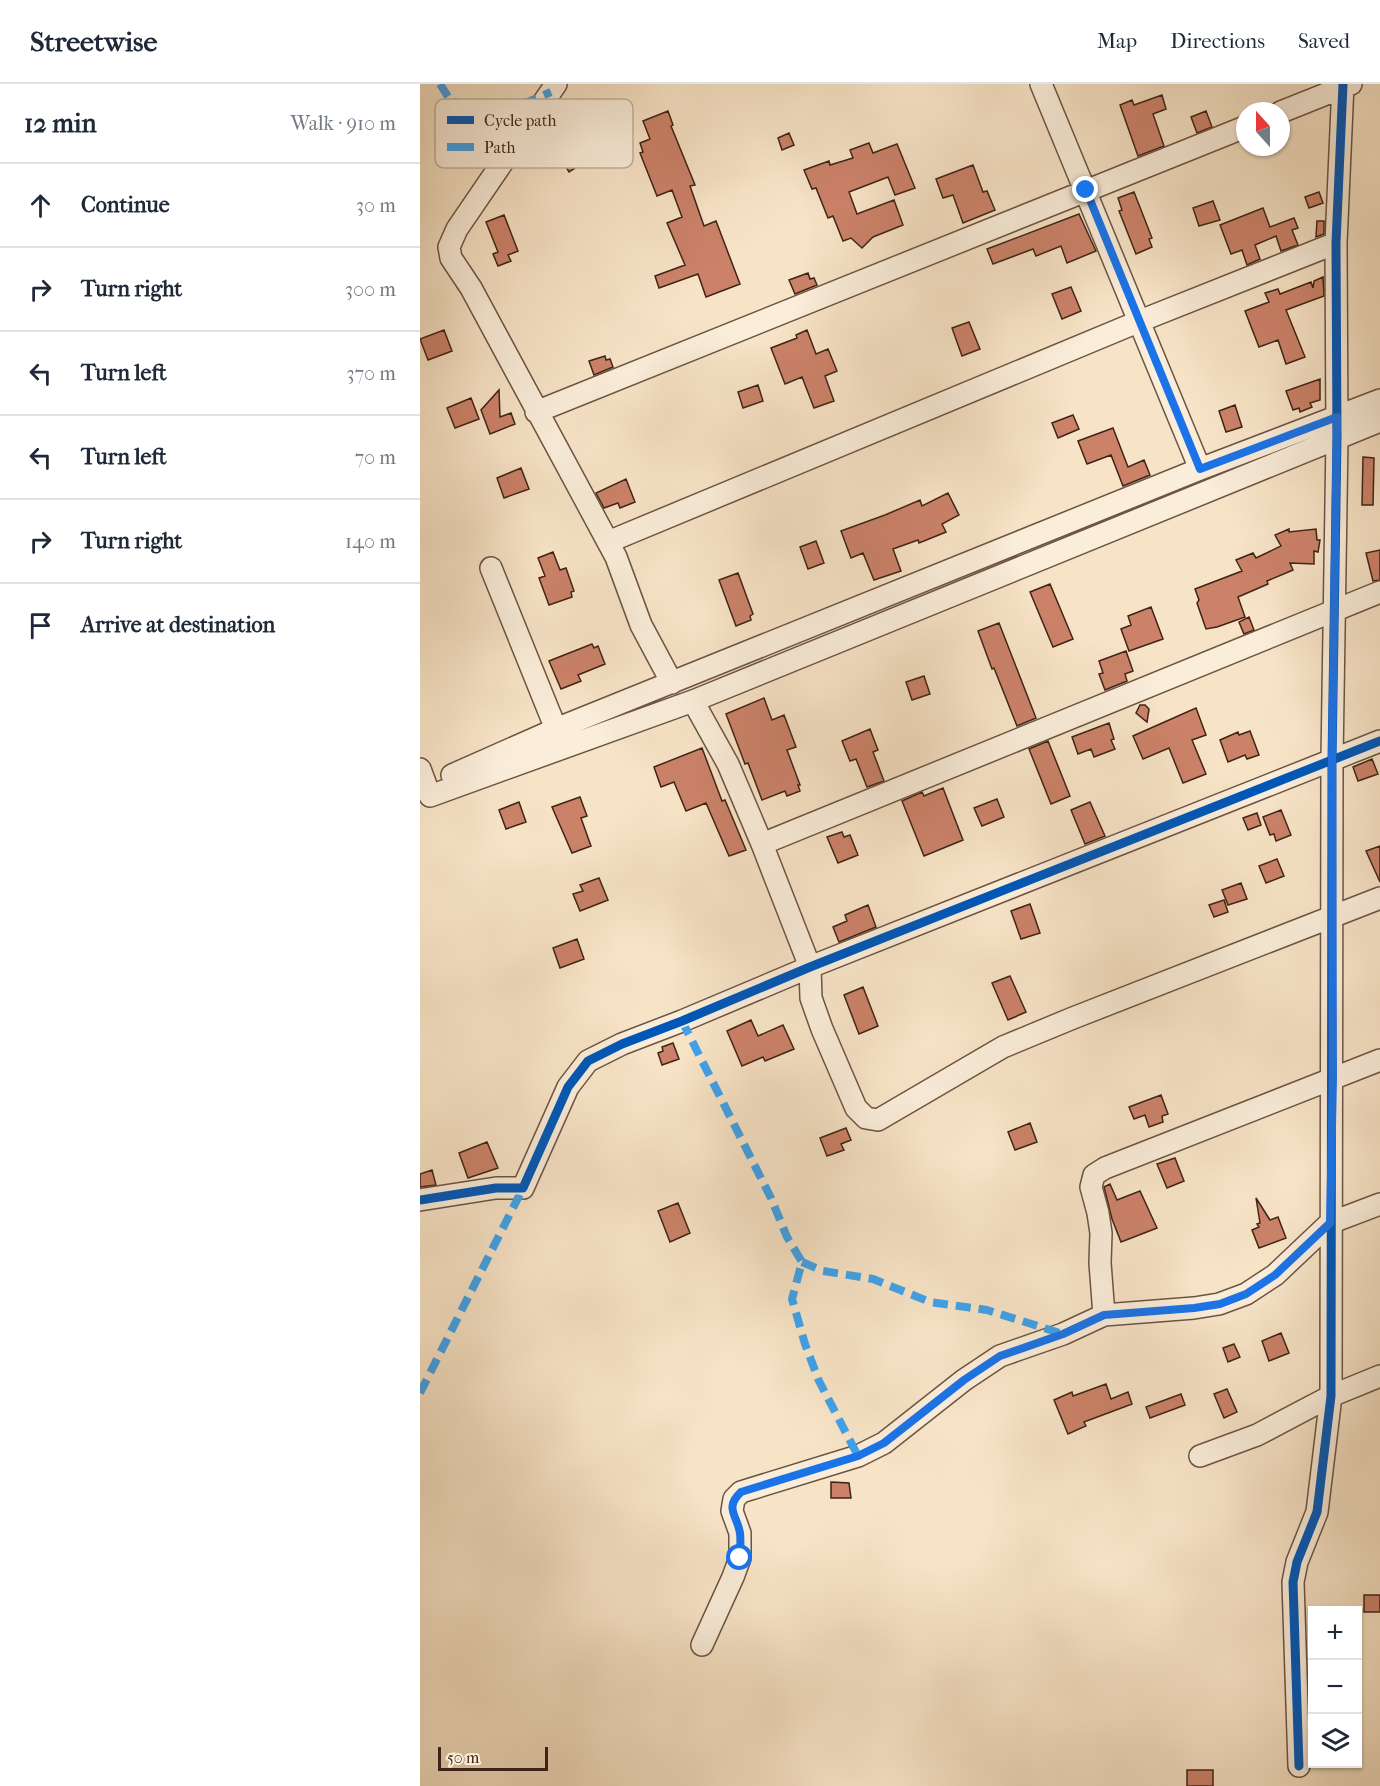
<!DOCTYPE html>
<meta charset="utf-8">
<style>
:root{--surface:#fff;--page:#f6f6f7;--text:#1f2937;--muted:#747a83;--line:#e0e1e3}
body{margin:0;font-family:"IM FELL French Canon",serif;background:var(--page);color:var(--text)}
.controls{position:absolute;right:18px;bottom:18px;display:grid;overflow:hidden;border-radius:0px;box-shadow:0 2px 4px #0004}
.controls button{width:54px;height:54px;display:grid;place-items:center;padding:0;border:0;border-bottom:2px solid var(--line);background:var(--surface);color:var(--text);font:30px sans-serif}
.compass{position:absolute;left:816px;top:18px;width:54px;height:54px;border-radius:50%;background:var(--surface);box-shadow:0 2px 4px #0004;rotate:339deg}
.scale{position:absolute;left:18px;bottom:15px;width:110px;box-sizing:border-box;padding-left:6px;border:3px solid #3f2416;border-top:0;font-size:16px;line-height:21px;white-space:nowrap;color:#3f2416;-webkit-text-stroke:4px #faedda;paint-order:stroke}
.stop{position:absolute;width:18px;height:18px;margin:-14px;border:4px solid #1a73e8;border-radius:50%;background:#fff}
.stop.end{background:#1a73e8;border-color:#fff;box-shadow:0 2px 6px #0008}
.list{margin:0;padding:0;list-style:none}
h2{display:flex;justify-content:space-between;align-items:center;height:78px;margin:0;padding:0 24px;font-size:26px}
h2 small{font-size:20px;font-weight:400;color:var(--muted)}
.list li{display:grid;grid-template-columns:39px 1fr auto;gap:18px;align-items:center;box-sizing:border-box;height:84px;padding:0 24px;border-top:2px solid var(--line)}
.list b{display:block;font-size:22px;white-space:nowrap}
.list em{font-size:20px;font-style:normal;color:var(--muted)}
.icon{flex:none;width:33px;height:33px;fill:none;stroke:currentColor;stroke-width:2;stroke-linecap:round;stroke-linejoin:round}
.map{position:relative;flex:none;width:960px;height:1702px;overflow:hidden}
header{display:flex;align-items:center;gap:36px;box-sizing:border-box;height:84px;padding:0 30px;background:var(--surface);border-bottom:2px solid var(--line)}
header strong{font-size:28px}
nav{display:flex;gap:33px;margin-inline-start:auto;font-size:21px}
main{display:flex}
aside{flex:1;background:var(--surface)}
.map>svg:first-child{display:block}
.building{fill:#cb8269;stroke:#3f2416;stroke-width:1.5}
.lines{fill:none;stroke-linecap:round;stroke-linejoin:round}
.minor-casing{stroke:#6d5442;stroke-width:24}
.minor{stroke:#faedda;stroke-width:21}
.quiet{stroke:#3fa2ea;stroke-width:8;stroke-dasharray:15 8;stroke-linecap:butt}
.cycleway-casing{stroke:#faedda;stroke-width:13}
.cycleway{stroke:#0057b8;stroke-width:9}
.route{stroke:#1a73e8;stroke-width:8}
.key{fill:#faedda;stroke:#c2b19f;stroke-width:1.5}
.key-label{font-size:16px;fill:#3f2416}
</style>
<header>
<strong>Streetwise</strong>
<nav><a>Map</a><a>Directions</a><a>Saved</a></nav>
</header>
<main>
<aside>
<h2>12 min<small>Walk · 910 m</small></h2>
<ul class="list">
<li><svg class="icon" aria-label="ahead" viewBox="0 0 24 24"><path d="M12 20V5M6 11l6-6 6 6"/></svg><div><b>Continue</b></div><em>30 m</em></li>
<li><svg class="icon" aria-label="right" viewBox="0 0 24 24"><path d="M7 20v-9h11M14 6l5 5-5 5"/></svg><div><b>Turn right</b></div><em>300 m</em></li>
<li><svg class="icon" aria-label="left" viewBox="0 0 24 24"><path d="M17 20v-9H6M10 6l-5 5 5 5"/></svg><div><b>Turn left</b></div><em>370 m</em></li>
<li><svg class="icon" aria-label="left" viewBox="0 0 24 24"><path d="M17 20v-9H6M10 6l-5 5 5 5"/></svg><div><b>Turn left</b></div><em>70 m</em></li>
<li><svg class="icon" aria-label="right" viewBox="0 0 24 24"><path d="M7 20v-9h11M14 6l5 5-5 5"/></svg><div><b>Turn right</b></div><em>140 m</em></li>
<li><svg class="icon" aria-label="arrive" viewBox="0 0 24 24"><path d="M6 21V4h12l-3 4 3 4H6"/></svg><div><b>Arrive at destination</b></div></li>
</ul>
</aside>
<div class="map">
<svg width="960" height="1702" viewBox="0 0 960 1702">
<rect width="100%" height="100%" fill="#f7e3c6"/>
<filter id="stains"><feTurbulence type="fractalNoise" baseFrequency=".00333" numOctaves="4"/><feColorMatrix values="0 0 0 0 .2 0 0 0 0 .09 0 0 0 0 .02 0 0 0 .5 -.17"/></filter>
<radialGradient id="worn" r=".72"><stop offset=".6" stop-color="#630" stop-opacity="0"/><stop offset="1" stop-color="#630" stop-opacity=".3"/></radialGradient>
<!-- building -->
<path class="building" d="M742,11l4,14 -13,5 11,32 -26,10 -18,-51 12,-5 2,5z
M248,27l5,14 -2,1 24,59 -5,1 14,40 12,-5 24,63 -34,13 -8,-23 -39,14 -4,-12 30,-11 -18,-42 15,-6 -10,-27 -15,6 -17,-43 3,-1 -3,-9 10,-4 -7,-18z
M786,27l6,16 -15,6 -6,-16z
M369,49l5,12 -12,5 -4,-12z
M164,56l10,16 -25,16 -10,-17z
M449,59l4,10 24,-9 18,44 -20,7 -7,-18 -39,15 8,22 37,-14 9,25 -30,12 -11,11 -11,-10 -8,3 -10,-25 -5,2 -12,-30 -4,1 -8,-19 25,-9 1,4 23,-7 -3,-8z
M553,81l10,27 4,-1 8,19 -32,13 -10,-28 -10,3 -7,-19z
M714,108l18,46 -3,1 3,8 -16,7 -17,-43 3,-1 -4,-12z
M899,108l4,11 -14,5 -4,-11z
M793,117l7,19 -21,6 -6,-18z
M843,124l7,19 24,-9 4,10 -6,2 6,15 -17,6 -5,-15 -21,9 5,14 -13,6 -5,-15 -11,4 -11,-29z
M659,130l17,37 -29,12 -6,-17 -25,10 -3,-7 -40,15 -6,-15z
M84,131l14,36 -10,4 3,6 -13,5 -5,-12 5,-2 -12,-30z
M897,137h7v13l-8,3z
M388,189l2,6 4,-1 3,7 -22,9 -6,-14z
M903,193l1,19 -38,14 19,47 -19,7 -8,-24 -19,7 -14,-36 24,-9 -4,-9 13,-4 2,5 31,-12 2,6 1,-7z
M651,203l10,24 -19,8 -10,-25z
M549,238l11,27 -18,7 -10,-28z
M24,246l8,21 -24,9 -8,-21z
M387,246l9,24 12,-5 9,22 -12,5 9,25 -20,7 -12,-31 -17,7 -14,-36 26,-10 -1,-3z
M185,272l1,4 4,-1 3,8 -19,8 -5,-14z
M900,295v21l-10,3 2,4 -12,5 -1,-4 -6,2 -7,-19z
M338,301l5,16 -20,7 -5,-16z
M79,306l1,27 11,-4 4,11 -25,10 -9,-24z
M51,314l8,21 -24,9 -8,-20z
M815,321l7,22 -16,5 -7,-21z
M653,331l6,14 -21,9 -6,-15z
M693,344l15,39 16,-7 6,15 -27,11 -12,-31 -24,9 -9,-23z
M943,373l11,1 -1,47h-11z
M101,384l8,21 -25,9 -7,-20z
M206,395l9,23 -15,6 -2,-5 -14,5 -8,-15z
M528,409l11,22 -17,9 4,8 -27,11 -1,-3 -25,9 8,22 -27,9 -11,-27 -12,5 -10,-27 44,-16 35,-15 2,6z
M869,445v3l27,-3 1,11h3l-2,12 -4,-1v13l-24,-1 3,7 -26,11 1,3 -30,13 7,20 -28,10 -11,2 -9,-26 2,-3 -4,-11 47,-18 -6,-11 17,-7 3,5 25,-12 -6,-11z
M396,457l8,22 -16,6 -8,-22z
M960,466v30l-7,1 -7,-28z
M133,468l7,18 6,-2 8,23 -3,1 1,5 -23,8 -10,-27 6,-2 -7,-18z
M318,489l15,41 -3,2 1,4 -15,6 -17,-46z
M630,500l23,55 -20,8 -23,-55z
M731,523l12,32 -34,12 -8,-22 10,-4 -3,-9z
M829,533l5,13 -10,4 -5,-12z
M579,539l37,95 -19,8 -23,-58 -2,1 -14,-38z
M172,560l2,4 4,-2 7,18 -27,11 3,6 -20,8 -12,-28z
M706,567l7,20 -8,3 2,7 -22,9 -6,-16 4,-1 -4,-12z
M504,592l6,18 -18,6 -6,-18z
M344,614l8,22 12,-5 12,32 -9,3 13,35h-2l2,6 -13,5 -2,-5 -23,9 -14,-37 -3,1 -19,-50z
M720,621h5l4,4 -2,13 -11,-9z
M776,624l10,27 -14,5 14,34 -23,9 -14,-35 -26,11 -10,-23z
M689,639l5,16 -3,1 4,9 -21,8 -3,-8 -13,5 -6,-17z
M450,645l8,21 -5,2 11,29 -17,6 -11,-28 -6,2 -8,-20z
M830,647l9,24 -12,4 -2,-4 -17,7 -8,-22 18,-8 1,3z
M628,657l22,55 -19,8 -22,-55z
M282,664l20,53 3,-1 21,50 -17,6 -23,-53 -20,8 -12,-29 -13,5 -7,-20z
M952,675l6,15 -20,7 -5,-14z
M523,704l20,52 -39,16 -22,-55 20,-9 2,4z
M160,713l7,19 -6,2 10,28 -19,7 -20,-46z
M577,715l7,18 -22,9 -8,-18z
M99,718l7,20 -20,7 -7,-19z
M670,718l15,34 -20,8 -14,-34z
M861,726l10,25 -15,6 -2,-7 -4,1 -7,-18z
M837,729l4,12 -13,5 -5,-12z
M422,748l2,5 6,-2 8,20 -20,8 -11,-26z
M960,762v36l-14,-31z
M857,775l7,17 -18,7 -7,-17z
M179,794l9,22 -28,11 -7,-17 10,-3 -3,-6z
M821,799l6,16 -19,6 -6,-15z
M804,816l4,12 -14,5 -5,-12z
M610,820l10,29 -19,6 -10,-28z
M448,821l8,22 -37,15 -6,-15 14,-6 -2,-6z
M157,855l7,20 -24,9 -7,-20z
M590,892l16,36 -18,8 -16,-37z
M443,903l15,39 -19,8 -15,-39z
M331,936l7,16 25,-11 11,24 -29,12 -2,-4 -21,9 -15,-35z
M253,959l6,16 -17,6 -4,-12 5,-2 -1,-4z
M741,1011l7,19 -6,2 1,6 -14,5 -4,-12 -11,4 -5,-12z
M610,1039l7,19 -22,8 -7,-18z
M426,1044l5,12 -10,4 3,6 -17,6 -7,-18z
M67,1058l11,26 -30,10 -9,-25z
M755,1074l9,23 -17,7 -10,-24z
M12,1086l4,15 -16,2v-13z
M690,1100l7,16 23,-9 17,37 -36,14 -9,-23 -8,-32z
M836,1114l14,22 8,-3 8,21 -27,10 -7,-18 7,-3 -2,-3 3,-1z
M258,1119l12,30 -20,9 -12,-31z
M861,1249l8,20 -20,8 -7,-20z
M814,1260l6,13 -12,5 -5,-14z
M686,1300l5,15 17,-7 4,12 -48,18 2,4 -18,8 -14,-34 18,-8 1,4z
M807,1305l10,23 -13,6 -10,-24z
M761,1310l4,11 -35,13 -4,-11z
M411,1398l18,1 2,15h-20z
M944,1511h16v17h-16z
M767,1686h26v16h-26z"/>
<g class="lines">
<defs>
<path id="minor" d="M136,0l-99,145 -8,18 2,11 20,30 145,269 25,68 31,58
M621,0l159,385
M861,28l70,-28
M116,328l709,-285
M188,458l532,-221 196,-78
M71,484l65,161
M273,617l35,63 34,80 48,123 1,31 11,31 34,79 10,10 12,2 125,-73 70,-29 307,-120
M0,685l10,27 263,-95 687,-280
M32,691l104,-46 644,-260 180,-69
M342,760l618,-252
M0,1116l76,-12h27l45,-101 20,-26 34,-17 60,-23 128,-54 570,-226
M684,1231l-4,-52 1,-30 -3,-20 -7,-26 3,-12 11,-7 275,-108
M780,1372l57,-21 74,-39 49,-20
M282,1561l31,-68 7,-19v-25l-8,-22 2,-12 7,-7 117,-36 26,-13 80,-63 36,-24 63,-22 41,-19 90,-7 25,-4 27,-10 29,-19 55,-52 50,-19
M879,1682l-6,-184 4,-20 20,-50 14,-116 1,-636 5,-322 -1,-195 7,-159"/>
</defs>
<!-- minor casing -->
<use href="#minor" class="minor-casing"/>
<!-- minor -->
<use href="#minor" class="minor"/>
<!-- quiet -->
<path class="quiet" d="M20,0l10,16 14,5 64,-3 23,-10
M262,937l89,177 16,39 15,25 -10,37 13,45 14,37 39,75
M382,1178l21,9 50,8 57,23 57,8 76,24
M0,1309l103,-205"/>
<defs>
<path id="cycleway" d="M0,1116l76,-12h27l45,-101 20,-26 34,-17 60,-23 128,-54 570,-226
M879,1682l-6,-184 4,-20 20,-50 14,-116 1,-636 5,-322 -1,-195 7,-159"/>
</defs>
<!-- cycleway casing -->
<use href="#cycleway" class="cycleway-casing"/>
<!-- cycleway -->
<use href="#cycleway" class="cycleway"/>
</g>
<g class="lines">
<!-- route -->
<path class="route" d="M320,1474c0,-8 1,-17 0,-25 -3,-18 -16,-25 1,-41l117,-36 26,-13 80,-63 36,-24 63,-22 41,-19 90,-7 26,-4 26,-10 29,-19 55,-52 3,-145 -1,-318 5,-343 -137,52 -114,-279"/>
</g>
<!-- legend -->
<rect x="15" y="15" width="198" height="69" rx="9" class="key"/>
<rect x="27" y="32" width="27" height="8" fill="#0057b8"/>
<rect x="27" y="59" width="27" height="8" fill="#3fa2ea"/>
<g class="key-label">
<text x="64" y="42">Cycle path</text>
<text x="64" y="69">Path</text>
</g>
<rect width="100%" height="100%" filter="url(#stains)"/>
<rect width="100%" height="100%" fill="url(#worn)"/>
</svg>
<div class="controls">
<button>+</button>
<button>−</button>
<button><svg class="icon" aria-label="layers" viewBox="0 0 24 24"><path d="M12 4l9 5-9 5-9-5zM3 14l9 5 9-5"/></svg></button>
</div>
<svg class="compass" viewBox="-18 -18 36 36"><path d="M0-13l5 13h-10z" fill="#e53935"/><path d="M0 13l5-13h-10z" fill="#747a83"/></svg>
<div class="scale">50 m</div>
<div class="stop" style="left:320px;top:1474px"></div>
<div class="stop end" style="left:666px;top:106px"></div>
</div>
</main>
